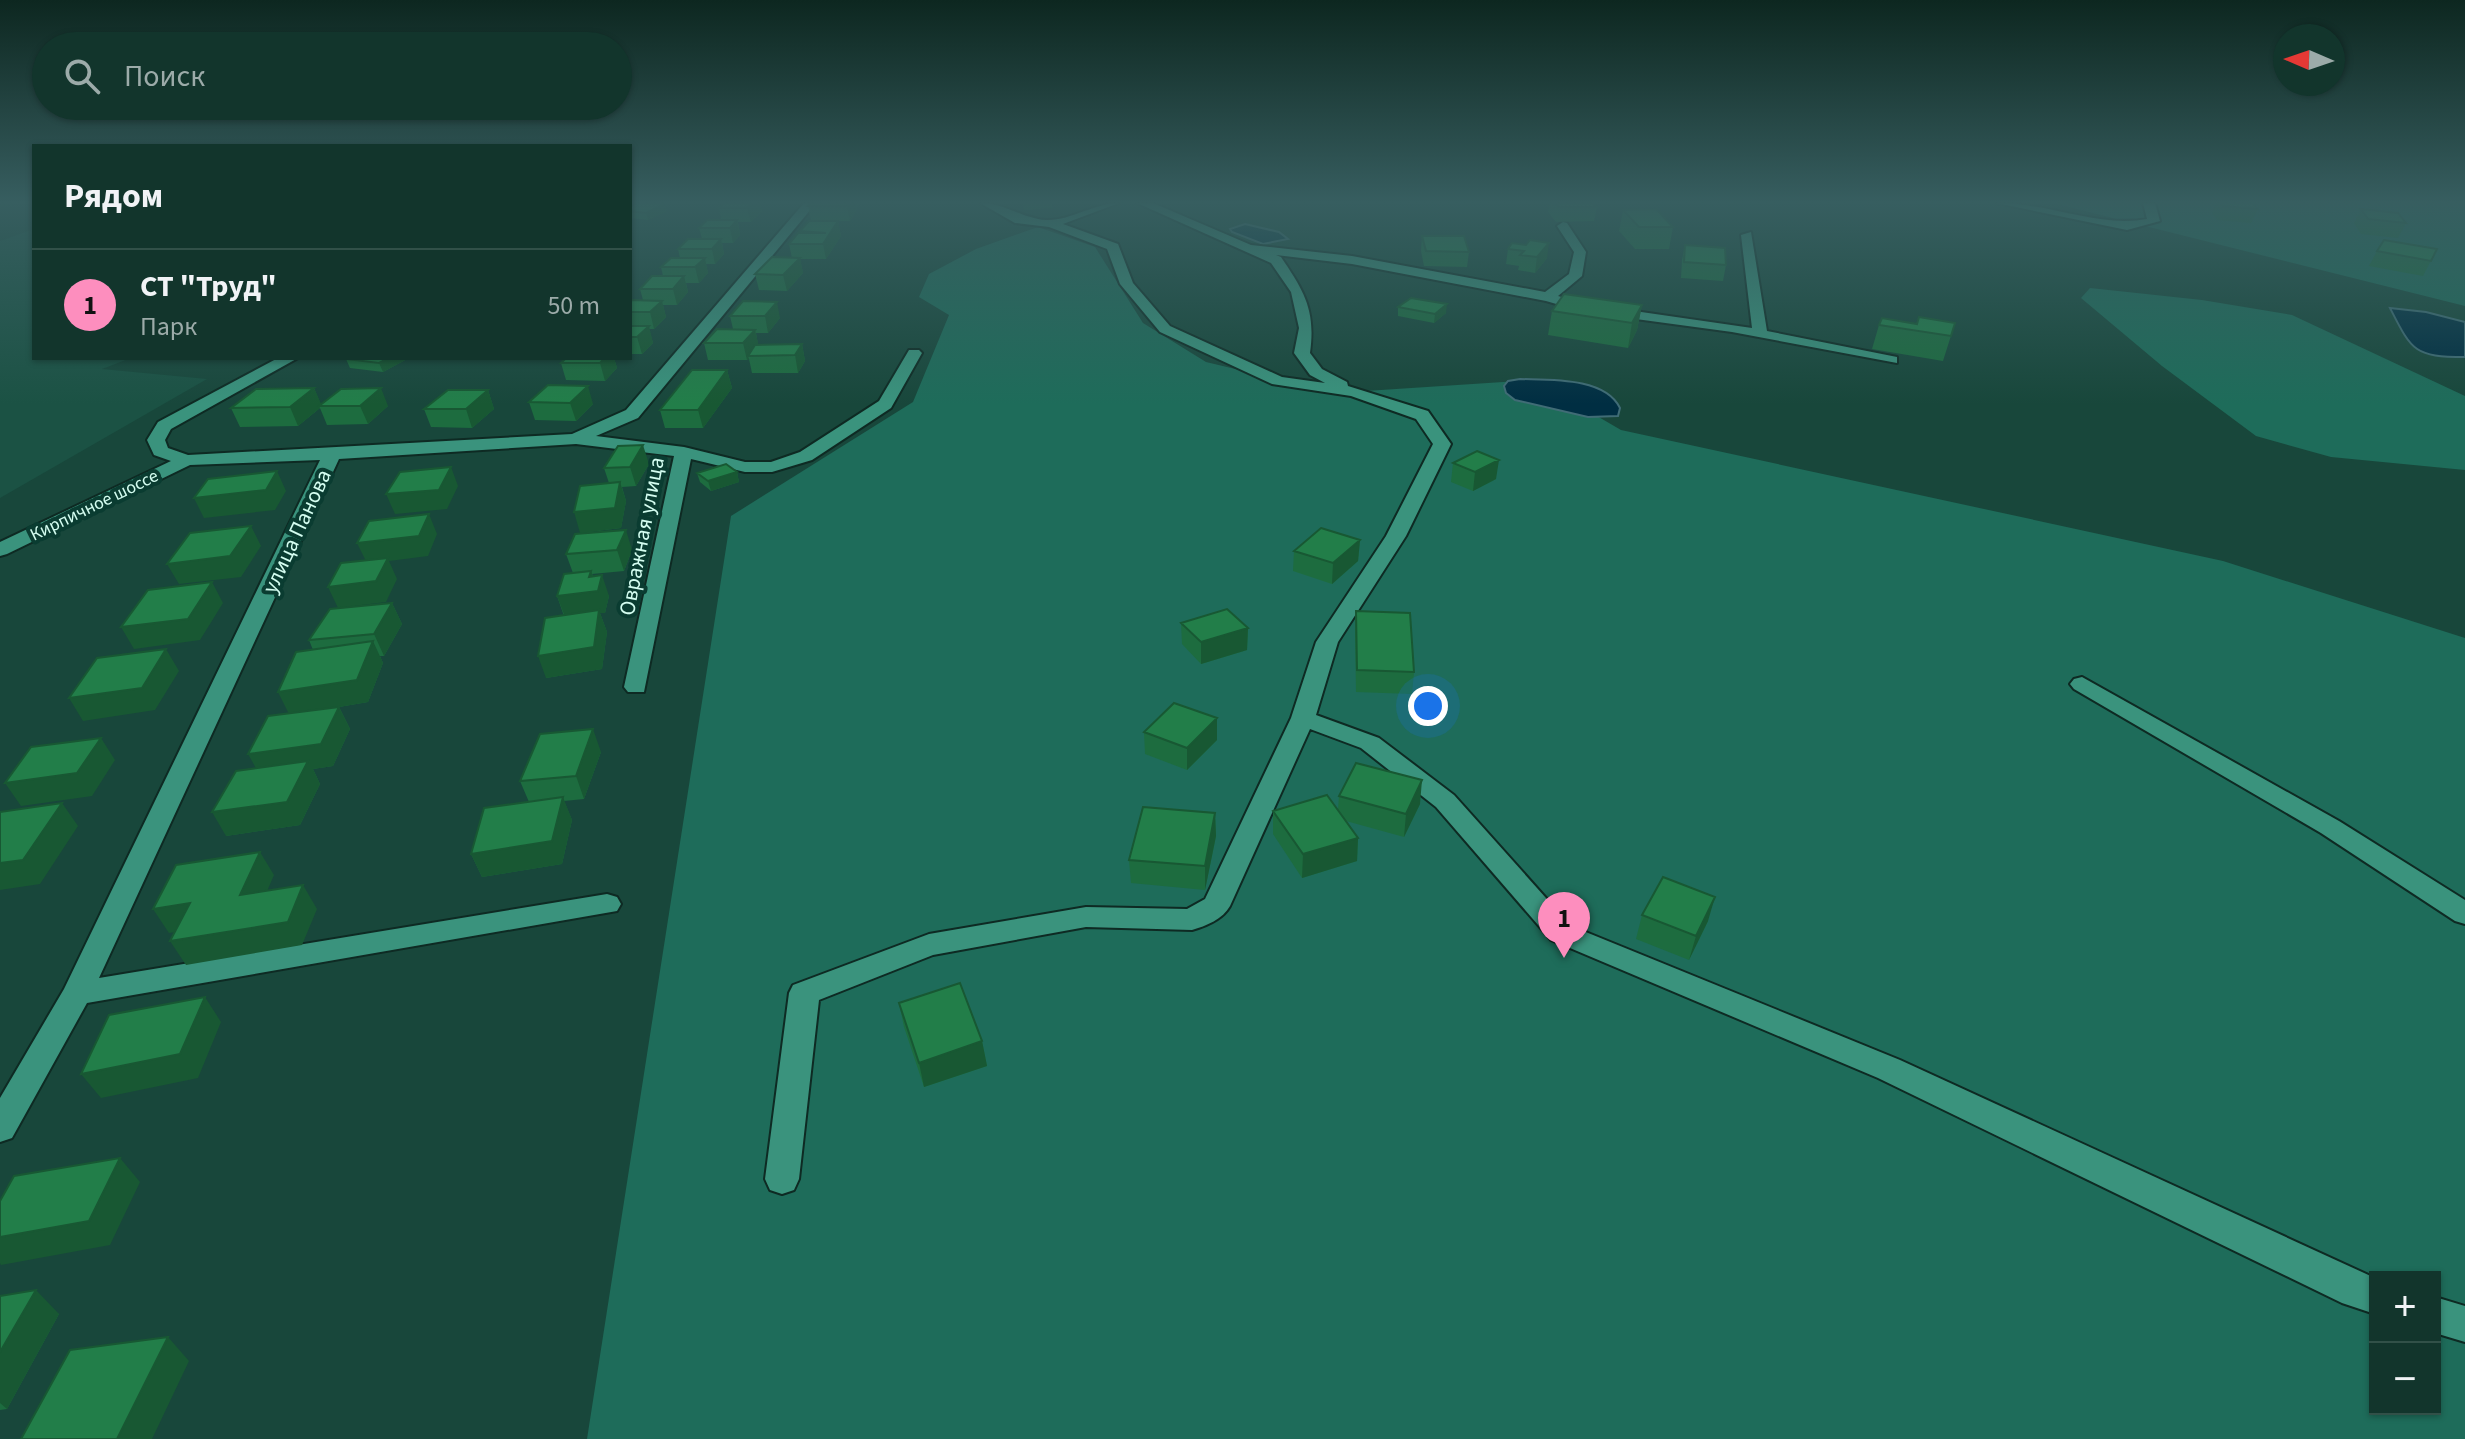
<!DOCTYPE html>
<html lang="ru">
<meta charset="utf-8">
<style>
:root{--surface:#12352c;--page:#1b3d34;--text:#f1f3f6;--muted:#9caba9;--line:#315048;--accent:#fd8ebe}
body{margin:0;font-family:"Source Sans 3",sans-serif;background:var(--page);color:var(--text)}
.controls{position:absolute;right:24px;bottom:24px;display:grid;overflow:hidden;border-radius:0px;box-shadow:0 2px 6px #0004}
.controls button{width:72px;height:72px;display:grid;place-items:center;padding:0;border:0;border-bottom:2px solid var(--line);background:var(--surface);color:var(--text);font:40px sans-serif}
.compass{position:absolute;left:2273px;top:24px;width:72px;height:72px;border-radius:50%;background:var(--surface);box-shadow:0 2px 6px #0004;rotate:272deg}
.you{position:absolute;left:1428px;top:706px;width:28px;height:28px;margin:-20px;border:6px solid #fff;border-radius:50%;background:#1a73e8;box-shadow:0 0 0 12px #1a73e833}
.badge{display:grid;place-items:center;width:52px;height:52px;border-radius:50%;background:var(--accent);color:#111;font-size:26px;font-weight:700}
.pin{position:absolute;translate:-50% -66px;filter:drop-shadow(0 2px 4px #0008)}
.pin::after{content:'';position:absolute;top:42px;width:28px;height:24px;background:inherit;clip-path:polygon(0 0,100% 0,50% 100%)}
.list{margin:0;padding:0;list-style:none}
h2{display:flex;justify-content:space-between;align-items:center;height:104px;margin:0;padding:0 32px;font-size:34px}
h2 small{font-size:26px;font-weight:400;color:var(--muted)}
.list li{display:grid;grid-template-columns:52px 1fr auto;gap:24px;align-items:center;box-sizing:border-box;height:112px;padding:0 32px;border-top:2px solid var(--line)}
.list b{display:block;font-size:30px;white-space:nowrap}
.list p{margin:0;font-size:26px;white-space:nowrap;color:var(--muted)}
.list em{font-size:26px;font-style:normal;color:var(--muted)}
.icon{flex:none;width:44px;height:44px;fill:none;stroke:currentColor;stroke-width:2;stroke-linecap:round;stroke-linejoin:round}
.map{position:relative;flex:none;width:2465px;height:1439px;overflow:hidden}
.search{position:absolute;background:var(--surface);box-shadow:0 2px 6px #0004;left:32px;top:32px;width:600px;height:88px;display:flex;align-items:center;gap:20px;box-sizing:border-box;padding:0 28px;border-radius:44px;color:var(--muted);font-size:30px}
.panel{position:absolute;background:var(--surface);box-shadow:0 2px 6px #0004;left:32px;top:144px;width:600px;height:216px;border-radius:0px}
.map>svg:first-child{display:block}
.built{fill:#1b5244}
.green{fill:#1e6c5a;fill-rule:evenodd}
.water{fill:#002e42;stroke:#406c76;stroke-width:2}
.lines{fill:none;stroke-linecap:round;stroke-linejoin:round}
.minor-casing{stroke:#0e2a23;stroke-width:4}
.minor{fill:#3a937d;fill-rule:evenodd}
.wall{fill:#1d6c3f}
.shaded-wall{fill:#185833}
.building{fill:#227e49;stroke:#185833;stroke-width:2}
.labels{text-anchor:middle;stroke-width:8;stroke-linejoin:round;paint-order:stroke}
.far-street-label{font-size:18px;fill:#d4fdf0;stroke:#0a3c31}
.street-label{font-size:22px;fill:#d4fdf0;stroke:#0a3c31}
</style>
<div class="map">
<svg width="2465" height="1439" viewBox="0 0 2465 1439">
<rect width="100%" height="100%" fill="#18473b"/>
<!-- built -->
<path class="built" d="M34,229v129h97l-29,11 105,10 -207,119v-257z"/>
<!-- green -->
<path class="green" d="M2053,203h412v103z
M1038,227l57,20 48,76 63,39 129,31 200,-13 86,50 602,131 242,77v801h-1878l144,-923 182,-114 36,-87 -30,-18 10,-23 47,-25zM2375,1277h60v132h-60z
M2090,288l112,12 90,15 173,81v74l-134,-13 -75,-21 -94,-70 -81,-68z"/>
<!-- water -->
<path class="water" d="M1245,224l34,8 9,7 -25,5 -31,-12 -2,-3z
M2390,308l36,4 39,10v35c-51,0 -53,-6 -75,-49z
M1520,379c30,1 85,-2 100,29l-2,8 -30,1 -73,-17 -9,-7 -2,-7 4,-5z"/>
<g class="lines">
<defs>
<path id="minor" d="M804,203h12l-178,215 -42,18 88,11 61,15h26l29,-10 79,-51 30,-51h10l3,3 -31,55 -79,52 -40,12h-27l-54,-13 -47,233h-16l-4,-5 50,-231 -98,-12 -237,15 -240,519 508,-84 10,3 4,7 -4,7 -530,92 -75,135 -12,4v-44l64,-109 256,-529 -130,5 -183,89 -7,2v-14l171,-81 -17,-6 -7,-15 11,-18 120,-64h20l-127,71 -6,11 3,8 20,7 384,-21 54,-24z
M980,203c24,0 42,15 66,17 24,1 48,-17 73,-17l-56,21 55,20 15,39 37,43 112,51 43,6 -15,-8 -16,-22 5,-25 -8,-36 -20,-29 -134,-60h16l98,42 101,11 193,36 24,-18 5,-22 -17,-26 6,-4 4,1 19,29 -4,24 -24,20 28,8 166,24 -11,-93 10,-3 16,99 130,26v6l-165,-31 -148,-20 -38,-11 -194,-37 -76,-9 5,2c23,34 35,53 29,96l12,16 25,13 1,4 80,25 23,33 -45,92 -68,106 -22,73 63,23 75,57 117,131 329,134 475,218v36l-33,-11 -464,-225 -327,-138 -115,-133 -75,-59 -51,-19 -80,177c-7,13 -24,20 -38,24l-106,-3 -153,28 -114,45 -20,179 -5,11 -12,4 -12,-4 -5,-11 24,-186 4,-8 136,-51 157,-27 101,2 18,-10 86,-181 25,-76 70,-106 47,-92 -17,-25 -65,-23 -79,-12 -112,-52 -40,-48 -13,-35 -58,-22 -34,-4z
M1996,203c50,-1 102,25 151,16l-4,-16h12l5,18 -33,9z
M2082,677l257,144 126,79v24l-10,-3 -134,-88 -247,-144 -4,-5 4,-5z
M2435,1297l30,9v36l-30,-9z"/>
</defs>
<!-- minor casing -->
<use href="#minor" class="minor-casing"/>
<!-- minor -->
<use href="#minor" class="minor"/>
</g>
<!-- wall -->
<path class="wall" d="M724,203h36l2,8 -11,11h-13l2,13 -7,8h-11l2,11 -9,10h-9l2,9 -9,10h-13l2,9 -11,13h-14l3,12 -12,12h-5l4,14 -11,11h-12v-54h13l-3,-11 23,-13 -2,-9 19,-9 -2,-9 24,-10 -3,-11 22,-8 -2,-12z
M811,203h50l-2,2h-2v4l-7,12h-39l-3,-15z
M1023,203h29v5l-28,2z
M1549,203h44l4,4 -3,14 -38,1 -8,-10z
M2216,203h37l5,6 -7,14 -34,-3 -5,-7z
M665,204l2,7 -19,9 -18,-2v-12z
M2361,209l45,14 -8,15 -37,-4 -7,-11z
M1623,210l50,17 -4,22h-34l-16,-18z
M838,221l3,15 -15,23h-26l3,14 -16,18 -28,-1 -4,-16 37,-16 -3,-14 12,-11 -1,-2z
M1422,236l47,16 -2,15 -43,-1 -3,-15z
M1526,245l21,13 -12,15 -17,-3 1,-4 -13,-2 2,-15z
M1685,245l41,20 -3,16 -42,-3 1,-18z
M2437,249l-14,27 -54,-10 8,-15z
M743,301l37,17 -12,15h-12l2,12 44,-1 3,17 -7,12h-46l-3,-14 -2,1h-39l-4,-17 29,-14 -3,-13z
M1642,305l-5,25 -9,18 -80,-13 4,-24z
M1398,307l48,6 -12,10 -36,-7z
M1955,323l-12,38 -71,-12 7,-24z
M409,358l-26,14 -33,-4 -4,-9z
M566,358h48l3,10 -12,13 -39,-1 -5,-17z
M727,370l5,18 -29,40h-38l-5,-18z
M548,385l45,19 -17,17 -41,-1 -6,-18z
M314,388l7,17 67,1 -20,18 -41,1 -7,-17 -22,18 -58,1 -9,-19z
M488,390l6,19 -22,19 -41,-1 -7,-18z
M1453,463l43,16 -23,12 -22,-9z
M649,464l-13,22 -14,1 4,14 -5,27 -41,5 29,-50 -5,-15z
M737,472l2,10 -28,9 -11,-9 -3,-9z
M575,534l57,16 -8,21 -32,3 17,22 -4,17h-5l7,19 -5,37 -56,9 18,-62 -7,-20 16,-23 -7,-19z
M1360,540l-2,21 -26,23 -39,-13 1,-20z
M392,603l10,21 -18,32h-4l3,7 -15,39 -29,5 11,22 -17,37 -20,3 7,15 -20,41 -74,11 30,-68 33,-55 24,-63 -4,-10z
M1356,611l58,61 -2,22 -56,-2 -1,-59z
M1181,623l67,5 -1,22 -46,14 -19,-20z
M1144,732l73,8 -30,30 -42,-16z
M601,752l-17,47 -20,2 8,19 -10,44 -80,13 -11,-23 58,-52 -9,-21z
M1339,796l81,8 -16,33 -58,-16 12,17 -1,23 -55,17 -29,-44v-23l65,-1z
M1215,813l1,23 -11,54 -74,-7 -2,-23z
M1642,915l66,6 -19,39 -53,-21z
M899,1003l83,38 5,25 -63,21 -20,-60z
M0,1296l59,18 -52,95 -7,1z"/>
<!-- shaded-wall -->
<path class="shaded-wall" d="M0,203h20l-20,4z
M752,203h8l2,8 -11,11 -4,-14z
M849,203h7l1,6 -7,12 -3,-15z
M665,204l2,7 -19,9 -2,-7z
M737,220l3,15 -7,8 -3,-15z
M838,221l3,15 -15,23 -3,-15z
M721,239l3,15 -9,10 -3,-15z
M1549,243l-2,15 -12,15 2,-16z
M705,258l3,15 -9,10 -4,-16z
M800,258l3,15 -16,18 -4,-16z
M684,276l4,16 -11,13 -4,-16z
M662,301l4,16 -12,12 -4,-17z
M777,302l3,16 -12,15 -3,-17z
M1447,304l-1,9 -12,10 1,-9z
M1642,305l-5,25 -9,18 4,-25z
M649,326l4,17 -11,11 -5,-17z
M755,330l4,17 -11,9 1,3 -2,1 -4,-17z
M802,344l3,17 -7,12 -3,-18z
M389,358h20l-26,14 -4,-9z
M604,358h10l3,10 -12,13 -5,-18z
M727,370l5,18 -29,40 -5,-18z
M588,386l5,18 -17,17 -6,-18z
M314,388l8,18h-3l1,2 -22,18 -8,-19z
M381,388l7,18 -20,18 -8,-18z
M488,390l6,19 -22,19 -6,-19z
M643,445l6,19 -13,22 -6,-19z
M1499,460l-3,19 -23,12 2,-19z
M451,467l7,19 -11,23 -52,5 -9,-20z
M277,471l9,20 -11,19 -71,8 -10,-20z
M737,472l2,10 -28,9 -3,-10z
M620,482l6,19 -5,27 -41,5 -6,-21z
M429,514l8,20 -9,22 -39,5 8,18 -11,23 -48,6 -10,-21 39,-24 -10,-20z
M251,526l10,20 -20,31 -62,7 -12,-20z
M626,530l6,20 -8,21 -7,-21z
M1360,540l-2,21 -26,23 1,-21z
M591,571l7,20 4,-16 7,21 -4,17h-5l7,19 -5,37 -56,9 -8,-22 27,-39 -8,-21 32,-19z
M212,582l11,21 -23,37 -66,9 -13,-22z
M392,603l10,21 -18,32 -10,-22z
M1248,628l-1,22 -46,14v-22z
M373,641l10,22 -15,39 -29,5 11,22 -17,37 -20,3 7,15 -20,41 -74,11 -14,-24 49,-35 -13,-23 41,-40 -11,-22z
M166,649l13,22 -24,39 -72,11 -14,-23z
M1217,718v22l-30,30v-22z
M593,729l8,23 -17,47 -8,-23z
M101,738l14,22 -23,36 -71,10 -16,-23z
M1422,780l-2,24 -16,33 2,-23z
M563,797l9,23 -10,44 -80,13 -11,-23z
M62,803l16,23 -38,58 -40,6v-27z
M1215,813l1,23 -11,54v-24z
M1358,838l-1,23 -55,17 1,-24z
M260,852l14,23 -19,44 -15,-24z
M303,885l14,24 -15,36 -116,20 -16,-24z
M1715,897l-7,24 -19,39 7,-24z
M190,903l16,24 -37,6 -16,-24z
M205,997l16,25 -23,56 -97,20 -20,-24z
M982,1041l5,25 -63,21 -5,-24z
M120,1158l20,24 -30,63 -109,20 -1,-2v-26z
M36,1290l23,24 -52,95 -7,-6v-51z
M168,1337l21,24 -37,78h-35z"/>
<!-- building -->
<path class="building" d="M637,203h19l9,1 -19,9 -16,-2v-5z
M724,203h28l-5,5h-28z
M811,203h38l-2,3h-39z
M1555,203h38l4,4h-38z
M2221,203h32l5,6 -35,-3z
M1656,209l17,18h-34l-16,-17z
M2361,209l37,4 8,10 -38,-4z
M707,220h30l-7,8h-31z
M809,221h29l-15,23h-34l9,-11h28l-26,-2z
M1422,236h42l5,16 -43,-1z
M688,239h33l-9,10h-34z
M1530,240l19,3 -12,14 -17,-2 4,-4 -16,-2 4,-6 14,2z
M2384,240l53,9 -6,12 -54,-10z
M1685,245l40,3 1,17 -42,-3z
M772,257l28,1 -17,17 -28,-1z
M671,258h34l-10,9h-34z
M652,276h32l-11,13h-33z
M1564,294l78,11 -10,18 -80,-12z
M1411,298l36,6 -12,10 -37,-7z
M630,300l32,1 -12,11h-20z
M743,301l34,1 -12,14h-35z
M1919,317l36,6 -4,13 -72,-11 3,-7 35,6z
M630,326h19l-12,11h-7z
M717,329l38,1 -12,13h-39z
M802,344l-7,11 -47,1 7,-11z
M348,358h41l-10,5 -33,-4z
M566,358h38l-4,5h-39z
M692,370h35l-29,40h-38z
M548,385l40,1 -18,17 -41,-1z
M314,388l-24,19 -59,1 25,-19z
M381,388l-21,18h-41l22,-17z
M448,390h40l-22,19h-42z
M643,445l-13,22 -26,1 14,-22z
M1477,451l22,9 -24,12 -22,-9z
M726,464l11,8 -29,9 -11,-8z
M451,467l-12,23 -53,4 14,-22z
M277,471l-11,19 -72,8 14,-19z
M620,482l-5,26 -41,4 6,-26z
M429,514l-10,22 -62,7 12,-22z
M251,526l-21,30 -63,8 23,-31z
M1321,528l39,12 -27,23 -39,-12z
M626,530l-9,20 -51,4 9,-20z
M388,558l-12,23 -48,6 13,-24z
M591,571l-2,6 13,-2 -4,16 -41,5 7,-22z
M212,582l-24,37 -67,8 27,-37z
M392,603l-18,31 -65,6 21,-31z
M1227,609l21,19 -47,14 -20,-19z
M599,610l-5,37 -56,9 7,-38z
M1356,611l54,2 4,59 -57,-2z
M373,641l-16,39 -79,12 18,-40z
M166,649l-24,39 -73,10 28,-40z
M1174,703l43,15 -30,30 -43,-16z
M339,707l-18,37 -73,10 20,-38z
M593,729l-17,47 -56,5 20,-47z
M101,738l-24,35 -72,10 26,-36z
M308,761l-21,41 -75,10 24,-41z
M1356,763l66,17 -16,34 -67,-18z
M1327,795l31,43 -55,16 -30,-43z
M563,797l-11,44 -81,13 13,-46z
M62,803l-39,57 -23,3v-51z
M1143,807l72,6 -10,53 -76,-6z
M260,852l-20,43 63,-10 -15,37 -118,19 20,-38 -37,6 23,-44z
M1663,877l52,20 -19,39 -54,-21z
M960,983l22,58 -63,22 -20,-60z
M205,997l-25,57 -99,20 28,-59z
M120,1158l-31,63 -89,16v-36l14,-25z
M36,1290l-36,62v-56z
M168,1337l-51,102h-96l49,-89z"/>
<!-- sky -->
<linearGradient id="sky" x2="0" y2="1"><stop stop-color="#0d2720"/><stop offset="0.5" stop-color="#375e60"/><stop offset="1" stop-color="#375e60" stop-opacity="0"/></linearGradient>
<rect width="2465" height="404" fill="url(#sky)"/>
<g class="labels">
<!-- far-street labels -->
<g class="far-street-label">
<text transform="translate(94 505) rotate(-26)" y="6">Кирпичное шоссе</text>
</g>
<!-- street labels -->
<g class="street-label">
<text transform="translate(296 531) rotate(-65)" y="8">улица Панова</text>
<text transform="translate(641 536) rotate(-79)" y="8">Овражная улица</text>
</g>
</g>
</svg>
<div class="controls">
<button>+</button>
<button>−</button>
</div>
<svg class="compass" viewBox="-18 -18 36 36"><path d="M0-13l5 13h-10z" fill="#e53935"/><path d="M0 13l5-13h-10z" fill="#9caba9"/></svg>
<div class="you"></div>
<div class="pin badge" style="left:1564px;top:958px">1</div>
<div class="search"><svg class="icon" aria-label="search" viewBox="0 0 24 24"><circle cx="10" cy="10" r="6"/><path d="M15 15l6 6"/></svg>Поиск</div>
<section class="panel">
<h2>Рядом<small></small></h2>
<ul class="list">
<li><span class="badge">1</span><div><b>СТ &quot;Труд&quot;</b><p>Парк</p></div><em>50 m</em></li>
</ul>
</section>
</div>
